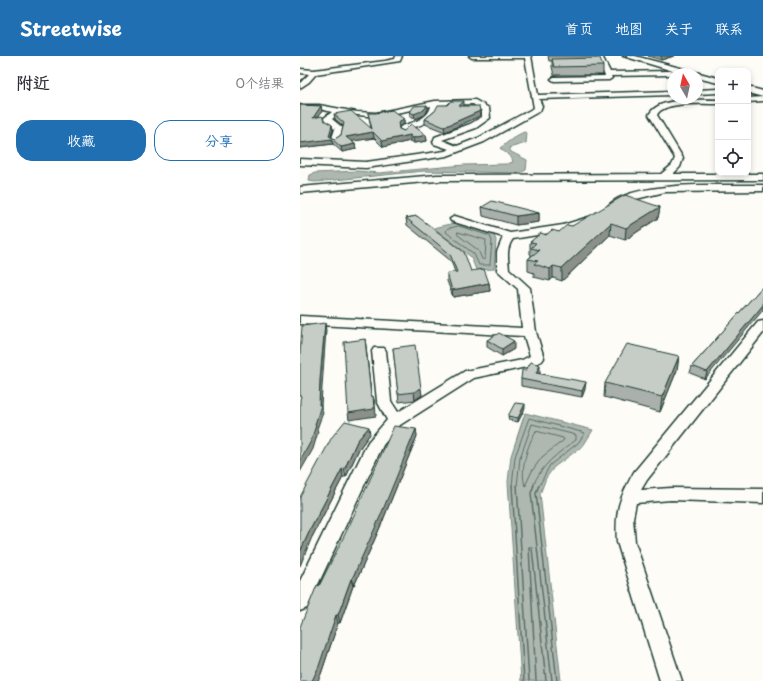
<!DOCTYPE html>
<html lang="zh">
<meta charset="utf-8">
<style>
:root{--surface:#fff;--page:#f7f7f7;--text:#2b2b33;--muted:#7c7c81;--line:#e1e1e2;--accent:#1f6fb2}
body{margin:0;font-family:"Playpen Sans","LXGW WenKai TC",sans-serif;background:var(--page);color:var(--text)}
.controls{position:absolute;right:12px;top:12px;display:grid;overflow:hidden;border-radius:8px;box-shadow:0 2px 6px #0003}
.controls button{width:36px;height:36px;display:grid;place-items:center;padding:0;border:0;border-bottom:1px solid var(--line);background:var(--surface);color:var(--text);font:20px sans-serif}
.compass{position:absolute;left:367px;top:12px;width:36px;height:36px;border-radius:50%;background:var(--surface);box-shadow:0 2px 6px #0003;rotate:351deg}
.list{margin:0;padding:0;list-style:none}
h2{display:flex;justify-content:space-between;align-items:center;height:52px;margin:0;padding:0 16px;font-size:17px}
h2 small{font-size:13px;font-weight:400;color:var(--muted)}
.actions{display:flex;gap:8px;padding:12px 16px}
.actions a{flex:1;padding:9px 0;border:1px solid var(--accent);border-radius:16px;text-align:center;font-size:14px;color:var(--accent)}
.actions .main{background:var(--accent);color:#fff}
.icon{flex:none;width:22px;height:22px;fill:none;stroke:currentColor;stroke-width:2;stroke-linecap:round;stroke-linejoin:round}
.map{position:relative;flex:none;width:463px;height:625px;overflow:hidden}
header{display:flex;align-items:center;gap:24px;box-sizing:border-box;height:56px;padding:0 20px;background:var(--accent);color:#fff}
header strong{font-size:19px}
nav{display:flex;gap:22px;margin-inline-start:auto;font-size:14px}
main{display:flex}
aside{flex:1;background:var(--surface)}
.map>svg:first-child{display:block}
.water{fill:#aeb8b1;stroke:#75877f}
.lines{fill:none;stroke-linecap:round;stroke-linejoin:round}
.shore-far1{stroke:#586e66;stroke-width:1}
.shore{stroke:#586e66;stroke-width:1.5}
.minor-casing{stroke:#1f3d34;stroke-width:3}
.major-casing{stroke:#1f3d34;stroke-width:3}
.minor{fill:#fdfcf7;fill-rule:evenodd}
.major{fill:#fdfcf7;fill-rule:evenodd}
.wall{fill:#aab0ab;stroke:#1f3d34}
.shaded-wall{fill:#8b908b;stroke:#1f3d34}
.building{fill:#c6cdc7;stroke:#1f3d34}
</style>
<header>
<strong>Streetwise</strong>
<nav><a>首页</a><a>地图</a><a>关于</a><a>联系</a></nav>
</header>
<main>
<aside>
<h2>附近<small>0个结果</small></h2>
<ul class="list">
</ul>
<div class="actions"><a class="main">收藏</a><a>分享</a></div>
</aside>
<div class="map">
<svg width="463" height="625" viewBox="0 0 463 625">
<rect width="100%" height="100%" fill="#fdfcf7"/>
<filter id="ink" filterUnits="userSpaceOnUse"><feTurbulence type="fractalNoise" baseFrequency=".025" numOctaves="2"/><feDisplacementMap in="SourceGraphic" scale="8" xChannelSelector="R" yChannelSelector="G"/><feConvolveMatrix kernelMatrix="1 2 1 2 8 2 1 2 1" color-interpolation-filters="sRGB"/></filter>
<g filter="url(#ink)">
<!-- water -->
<path class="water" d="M224,76l3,1 -1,10 -17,5 2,4 16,8 -1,10 -6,3 -96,-2 -109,11 -6,-1 1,-6 5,-2 42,-2 22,2 85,-8 43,-1 6,-2c-2,-9 -8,-8 -13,-14l16,-12z
M159,166l34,11 3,7 -2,29 -18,1 -5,-13 -37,-29z
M225,357l68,17 -10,16 -29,21 -8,11 -6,16 21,187h-40l-13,-199 3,-26z"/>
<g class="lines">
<!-- shore-far1 -->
<path class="shore-far1" d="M159,170l31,10 2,5 -2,24h-11l-5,-11 -28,-22 1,-3z
M158,176l28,8 -1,20 -3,-1 -4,-9 -20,-15z
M236,375l27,7 1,2 -22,17 -10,14 -7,15c-5,-16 2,-41 11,-55z
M212,430l3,-29 14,-39 56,15 -7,10 -28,22 -11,21
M217,430l3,-28 12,-34 44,11v5c-18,13 -35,25 -43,46"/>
<!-- shore -->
<path class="shore" d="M212,429l12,196
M217,429l12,196
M225,429h1
M234,429l-3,8 21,188
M239,429l-3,8 21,188
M236,625l-7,-134 3,1 14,133"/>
<defs>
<path id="minor" d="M96,0h6l-2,5 -84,13 -7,8 -9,6v-5l9,-9 -9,-1v-4l14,1 71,-9 10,-2z
M169,0h62l7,39 135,-4v4l-134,4 3,7 -2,5 -56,31 -37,14 -81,12 -66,-3v-6l66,3 79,-11 4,-2 -15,-5 -1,-2 2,-5 35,-13 12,-7v-6l-9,-7 -35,1c1,16 -19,20 -31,25l1,3 -4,2 -4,-2v-6c12,-5 28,-7 31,-21l-55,11 -36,-4 -8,6 11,9c0,6 -2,14 -8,15l-4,-2 4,-12 -9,-5 -2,-6 8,-6 -13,-3h-19v-4h19l38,7 19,1 59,-12 40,-1 14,8 1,10 -14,10 -34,12 15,6 21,-8 56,-30 -9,-50h-53z
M296,0h6l8,16 62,-1 3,2 -3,2 -61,1 1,2 -3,2 -55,1 -3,-2 3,-2 51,-1z
M418,33v4l-21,1v-4z
M463,41v4l-15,1v-4z
M418,44v4c-14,0 -55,-3 -61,11l26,43 -3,9 -7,7h90v6l-326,1 -137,12v-6l137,-12 224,-1 11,-9 3,-7 -26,-43c9,-19 51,-15 69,-15z
M406,129h57v6l-98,1 -33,8 -19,9 -5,-3c16,-19 74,-21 98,-21z
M155,160l55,17 53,-8 29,-9 5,3 -10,6 -14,4 -60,10c-7,9 -5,19 -4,30l21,19 6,44 8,26 -2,3 -11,5 -57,12 -74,47 -17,20 -76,163 -7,3v-30l68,-139 19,-22 -10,-19 -5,-50 2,-3h10l2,3 5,50 7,11 67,-41 57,-11 8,-4 -6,-20 -224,-12v-8l222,12 -4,-39 -21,-19v-18l6,-15 -52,-16 -1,-2z
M463,265v12l-116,147 -6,10 30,-2 92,1v14l-92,-3 -35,3 -3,15 2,24 47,139h-22l-43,-139c-2,-32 2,-43 17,-70l124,-150z"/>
<path id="major" d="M323,0h12l83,22v5l-21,-5v-4h-14z
M448,31l15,4v6l-15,-4z"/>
</defs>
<!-- minor casing -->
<use href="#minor" class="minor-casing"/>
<!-- major casing -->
<use href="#major" class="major-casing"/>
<!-- minor -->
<use href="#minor" class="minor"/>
<!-- major -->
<use href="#major" class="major"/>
</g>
<!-- wall -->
<path class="wall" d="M248,0h48v2l7,8v9h-49l-2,-8v-6h-3z
M348,0h26l-13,4z
M0,49l21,1 1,5 -4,6 14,8 1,5 -2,7 4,2 6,-4 2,-9 -8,-7 -1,-5 37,14 -3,-15 36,6v5l-6,3 1,2 5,2 22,4 1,6 -13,2 -4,-2 -27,6 -9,-9 -22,3 3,3 1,5 -14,3 -9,-8 -33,4z
M164,50l16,5v5l-35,16 -20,-8v-5l10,-8z
M128,53l-3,6 -10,4 -5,-2v-5z
M182,151l57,6v9l-23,3 -33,-9z
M360,151l-2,11 -33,22 -15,-5 -48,46 -9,-3 -3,3 -16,-4v-4l-6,-2v-12l3,-3v-2h-1v-12l16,-7 13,-3 13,-6z
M117,160l54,55 18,12 1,8 -37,6 -6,-16v-8l8,-1 -4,-11 -44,-36 -1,-7z
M463,230l-58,93 -15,-6 2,-7z
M187,284l27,9 -12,7 -15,-9z
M93,292l29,47 -7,5 -16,2z
M379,300l-2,14 -17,42 -56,-15 1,-14z
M226,314l14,1 -1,2 46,16 -3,8 -61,-11v-7z
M225,352l-7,14 -9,-2 -1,-4z
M116,373l1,7 -36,89 -27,61h-1l-13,37h-2l-17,51 -2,-88z
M70,378l-11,15 -13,28h-3l-31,60 -12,-40z"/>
<!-- shaded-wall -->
<path class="shaded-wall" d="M361,0h13l-13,4z
M164,45v5l-4,5 -1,-5z
M127,49l1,4 -3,6 -10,4 -1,-5z
M21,50l1,5 -8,12 -1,-5z
M180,55v5l-35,16 -1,-5z
M104,63v5l-6,3v-5z
M32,69l1,5 -3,9h2l1,5 -33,4v-5l29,-7z
M73,76l1,6 -27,4 -1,-5z
M110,79v6l-27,6 -1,-6z
M126,79l1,6 -13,2 -1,-5z
M55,88l1,5 -14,3 -1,-5z
M360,151l-2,11 -33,22 1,-12z
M239,157v9l-23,3v-9z
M311,167l-1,12 -48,46v-13z
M253,210v12l-3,3v-12z
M189,227l1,8 -37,6 -1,-7z
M463,249v5l-58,69 2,-7z
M25,267l1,7 -4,57 -1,20 2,5 -6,17 1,3 -5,17 -13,23v-11l15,-36 4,-20 1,-25z
M65,283l1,7 6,57 -1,-7z
M214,285v8l-12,7v-7z
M379,300l-2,14 -17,42 2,-15z
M240,309v6l-4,8v-6z
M286,326l-1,7 -3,8v-6z
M121,332l1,7 -7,5 -1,-8z
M73,340l2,7 1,13 -27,4 -1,-7z
M225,348v4l-7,14v-4z
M69,371l1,7 -11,15 -13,28 -2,-7 13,-29z
M116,373l1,7 -36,89 -27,61 -2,-7z
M42,413l1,8 -31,60 -12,29v-14l10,-22z
M51,523l2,7 -13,37 -2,-8z
M36,559l2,8 -17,51 -3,7h-6z"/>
<!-- building -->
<path class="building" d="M300,2l3,8 -49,1 -2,-8z
M151,45h13l-5,5h20l1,5 -36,16 -19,-8 10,-8 3,-6h9z
M0,49l21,1 -8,12 9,-2 2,4 8,5 -3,11 6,3 6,-4 3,-12 -10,-9 17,-3 21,18 -4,-16h8l16,-3 12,9 -6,3 1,7 5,2 7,-7 15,11 -13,3 -3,-3 -28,6 -9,-9 -27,5 9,7 -14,3 -9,-8 -32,4z
M127,49l-3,5 -10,4 -4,-2 4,-6z
M325,139l35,12 -34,21 -15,-5 -49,45 -9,-2 -3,3 -16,-5 4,-3 -10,-2 11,-9 -8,-2 5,-5 -6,-1 11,-9 5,2 6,-5 7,2 8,-7 5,1z
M192,145l47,12 -23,3 -34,-9z
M117,160l47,36 7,19 13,-2 5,14 -37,7 -5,-17 10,-1 -7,-18 -44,-36z
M463,230v19l-56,67 -15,-6z
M25,267l-5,57 -1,25h2l-6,20h1l-5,16 -11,20v-61l1,-4h-1v-41l2,-29z
M199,277l15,8 -12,8 -15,-9z
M65,283l6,57h2l1,13 -26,4 -4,-71z
M327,288l52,12 -17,41 -57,-14z
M115,289l6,43 -7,4 -16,2 -5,-46z
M231,306l9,3 -4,8 50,9 -4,9 -61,-12 1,-9h4z
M215,347l10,1 -7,14 -10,-2z
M45,365l24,6 -12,14 -13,29 -2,-1 -32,61 -10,22v-55l32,-60z
M94,370l22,3 -36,88 -28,62h-1l-13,36h-2l-17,51 -7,15h-12v-54l17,-42 2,1 31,-62z"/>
</g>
</svg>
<div class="controls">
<button>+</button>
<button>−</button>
<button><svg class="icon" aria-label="locate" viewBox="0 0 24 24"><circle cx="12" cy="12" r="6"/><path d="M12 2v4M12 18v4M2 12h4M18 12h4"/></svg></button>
</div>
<svg class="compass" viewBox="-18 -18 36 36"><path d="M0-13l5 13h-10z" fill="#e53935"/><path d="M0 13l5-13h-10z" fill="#7c7c81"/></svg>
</div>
</main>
